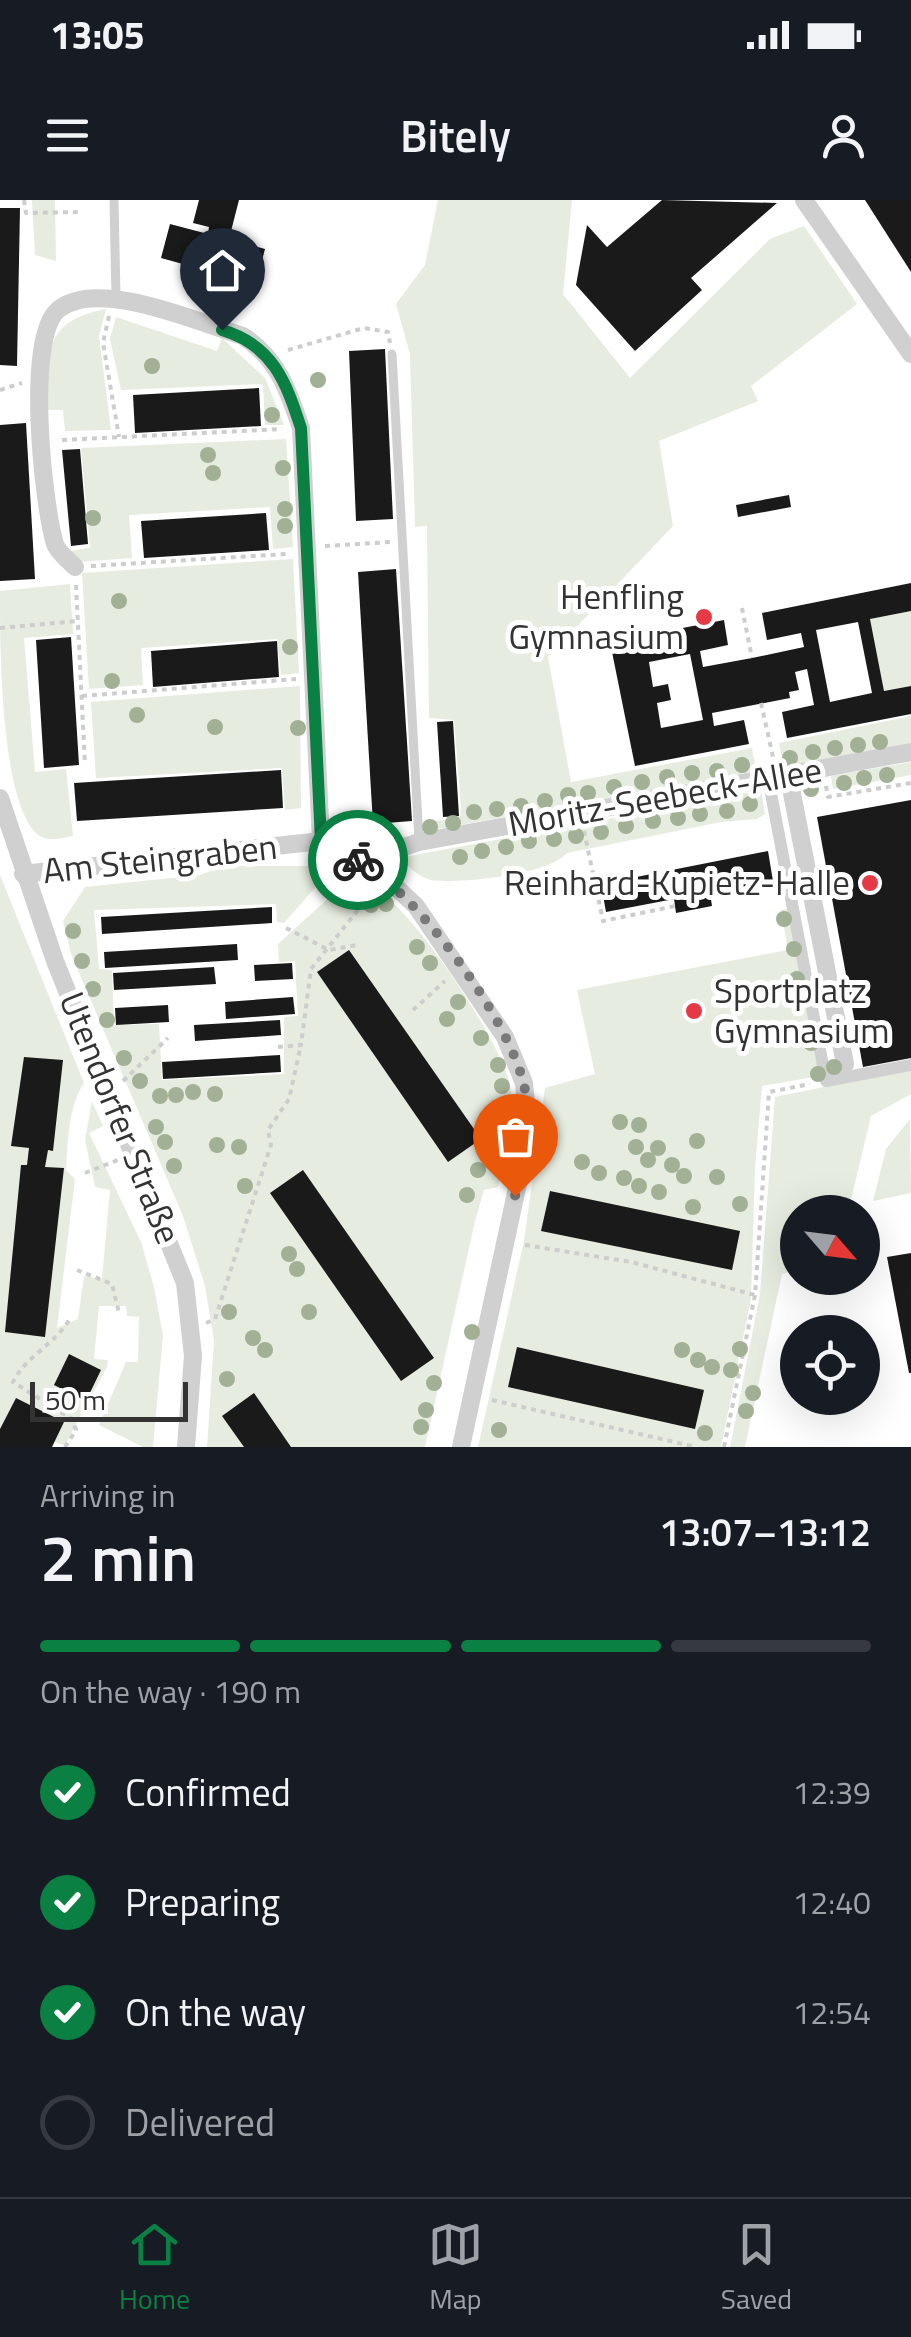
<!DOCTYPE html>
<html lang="en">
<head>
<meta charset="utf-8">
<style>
	:root { --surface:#171b24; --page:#20242c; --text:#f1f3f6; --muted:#9ea1a6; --line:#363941; --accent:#0b8043 }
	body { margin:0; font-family:"Titillium Web",sans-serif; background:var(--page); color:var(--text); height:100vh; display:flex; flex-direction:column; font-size:38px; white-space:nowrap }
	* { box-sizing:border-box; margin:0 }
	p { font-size:32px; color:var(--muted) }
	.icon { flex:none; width:55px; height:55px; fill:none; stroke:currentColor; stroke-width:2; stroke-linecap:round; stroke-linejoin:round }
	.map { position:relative; height:1247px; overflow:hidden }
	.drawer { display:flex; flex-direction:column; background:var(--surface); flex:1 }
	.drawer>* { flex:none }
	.needle { width:65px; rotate:118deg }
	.fabs { position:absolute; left:780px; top:995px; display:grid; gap:20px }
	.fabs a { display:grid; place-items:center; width:100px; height:100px; border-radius:50%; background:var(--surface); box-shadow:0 10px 40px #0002; font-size:50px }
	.scale { position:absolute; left:30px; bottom:25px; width:158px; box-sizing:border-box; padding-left:10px; border:5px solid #333; border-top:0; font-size:28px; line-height:35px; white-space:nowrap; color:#333; -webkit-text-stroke:8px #fff; paint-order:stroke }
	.pin { position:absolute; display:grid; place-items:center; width:85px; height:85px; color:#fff; margin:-102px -42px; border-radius:50% 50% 50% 0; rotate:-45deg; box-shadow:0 0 10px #0007 }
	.pin .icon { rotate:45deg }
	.courier { position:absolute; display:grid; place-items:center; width:100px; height:100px; margin:-50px; border:8px solid #0b8043; border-radius:50%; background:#fff; color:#222; box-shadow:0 2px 12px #0007 }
	.headline em { font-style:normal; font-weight:600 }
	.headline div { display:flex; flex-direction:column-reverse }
	.headline { display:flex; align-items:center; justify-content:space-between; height:170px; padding:0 40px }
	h1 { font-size:65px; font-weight:600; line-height:75px }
	.bar { display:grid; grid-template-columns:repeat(4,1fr); gap:15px 10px; align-content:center; height:120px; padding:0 40px }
	.bar i { height:12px; border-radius:8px; background:var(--line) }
	.bar .selected { background:var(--accent) }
	.bar p { grid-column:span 4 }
	ol { padding:0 40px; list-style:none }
	li { display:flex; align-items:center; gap:30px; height:110px }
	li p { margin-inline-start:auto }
	li .icon { padding:10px; border-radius:50%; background:var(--accent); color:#fff; stroke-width:4 }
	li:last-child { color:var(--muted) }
	li i { width:55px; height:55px; border:5px solid var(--line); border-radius:50% }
	.status { display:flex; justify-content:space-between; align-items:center; height:70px; padding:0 50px; background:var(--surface); direction:ltr }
	.status svg { height:28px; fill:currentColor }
	header { display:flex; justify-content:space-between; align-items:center; height:130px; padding:0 40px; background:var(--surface); font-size:45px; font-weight:600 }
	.tab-bar { display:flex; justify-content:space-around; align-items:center; height:140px; border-top:2px solid var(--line); background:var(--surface); font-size:28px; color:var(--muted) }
	.tab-bar a { display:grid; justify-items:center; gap:5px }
	.tab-bar .selected { color:var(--accent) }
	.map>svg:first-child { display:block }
</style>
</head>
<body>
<div class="status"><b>13:05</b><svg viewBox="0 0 49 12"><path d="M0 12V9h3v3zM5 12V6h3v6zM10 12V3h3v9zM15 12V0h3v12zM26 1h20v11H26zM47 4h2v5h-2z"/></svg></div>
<header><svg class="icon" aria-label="menu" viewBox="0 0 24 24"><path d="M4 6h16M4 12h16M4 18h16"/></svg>Bitely<svg class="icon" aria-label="person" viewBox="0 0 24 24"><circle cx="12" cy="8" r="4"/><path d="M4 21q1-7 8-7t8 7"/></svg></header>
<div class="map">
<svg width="911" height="1247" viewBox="0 0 911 1247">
	<rect width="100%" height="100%" fill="#fff"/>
	<g fill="#e6ecdf">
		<path d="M32,0H55L56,61L35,55Z"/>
		<path d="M438,0H572L563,94L630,178L770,39L804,26L857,104L751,186L758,201L659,241L673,326L548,457L571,582L752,548L756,571L427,631L425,622L460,618L461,607L454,520L429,518L427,326L415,327L410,154L396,104L425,65Z"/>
		<path d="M106,109L99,136L111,230L65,231L63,210H48C48,154 42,121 106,109Z"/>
		<path d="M116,117L217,151L222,138L265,178L284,225H265L263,184L121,190L110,139Z"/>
		<path d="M286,239L293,347L273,349L270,307L129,315L132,358L78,362L70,351L90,348L81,248Z"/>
		<path d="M293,359L299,473L281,475L277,439L141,448L143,485L89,489L82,373Z"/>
		<path d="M70,384L73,434L24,438L35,572L66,569L73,636C61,638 47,643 36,633C0,597 0,445 0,391Z"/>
		<path d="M911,411V486L884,491L870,419Z"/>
		<path d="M300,486L301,608L285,610L282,568L96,578L91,502Z"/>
		<path d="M911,516V543L784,567L779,543Z"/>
		<path d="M911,562V575L833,589L831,576Z"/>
		<path d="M761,590L765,614L757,619L721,622L567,653C548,675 460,684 431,680C419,678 408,665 399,658Z"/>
		<path d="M224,666H312L320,682L284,723L277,722L276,704L94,710L99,769L112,770L114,825L159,824L162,880L284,874V817L298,816L295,761L279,762L278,744L333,694L334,671C385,657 498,836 509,881C518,917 507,953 498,987L484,990L475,1021L425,1247H207L214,1140L205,1086L183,1016L71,754L63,721L85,687L200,675Z"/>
		<path d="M0,675L84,883C68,907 68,941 66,970L75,979L57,1128L78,1119L84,1076L102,1079L110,990L95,987L85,940L92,901L103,926L89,933L141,1042L154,1087L163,1136L153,1247H143L99,1225L126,1162H138L139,1117L127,1116L126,1106H99L94,1159L108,1160L107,1167L65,1245L54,1242L64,1222L16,1198L0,1229Z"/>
		<path d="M788,709L802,784L795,786H802L811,831L801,837L811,835L820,876L762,886L755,967L751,1099L721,1247H478L524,1041L545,888L595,874L577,790L788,750L781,710Z"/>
		<path d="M911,869V894L871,916L848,1012H798L797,1070L782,1074L745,1247H730L760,1094L775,897Z"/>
		<path d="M910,919L911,993L873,1001L886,949Z"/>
	</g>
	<g fill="#1a1a1a" fill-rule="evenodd">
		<path d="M199,0H239L229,39L265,49L256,83L219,73L223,58L205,54L201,69L161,58L170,24L208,34L209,27L193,23Z"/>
		<path d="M662,0L777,3L691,78L702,90L635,151L576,85L587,25L607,47Z"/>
		<path d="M865,0H911V72Z"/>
		<path d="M0,8H20L17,166L0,165Z"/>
		<path d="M385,149L393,319L356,321L349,151Z"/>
		<path d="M259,188L261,226L135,233L133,195Z"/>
		<path d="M26,223L35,379L0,381V225Z"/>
		<path d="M80,249L88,344L71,346L62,250Z"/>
		<path d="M789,295L791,307L738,317L736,305Z"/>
		<path d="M266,313L269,350L144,358L141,321Z"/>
		<path d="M396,369L412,621L373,624L358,372Z"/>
		<path d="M911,383V411L870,419L884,491L911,486V514L787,538L782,512L814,505L807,469L795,472L799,490L789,492L790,498L712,513L714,526L744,520L749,544L635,566L610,442L724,420L728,445L700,451L703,467L752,458L804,447L801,433L767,440L762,413ZM858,422L872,493L830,502L816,430ZM690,454L703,520L661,528L657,503L671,500L668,484L653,487L649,462Z"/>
		<path d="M71,437L79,565L44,568L36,440Z"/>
		<path d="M277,441L279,477L153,487L151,451Z"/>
		<path d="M453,521L459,616L443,617L437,522Z"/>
		<path d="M281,570L283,608L77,621L74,583Z"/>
		<path d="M911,600V858L863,867L817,617Z"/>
		<path d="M768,651L773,681L710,693L712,706L676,713L674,699L606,712L601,684Z"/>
		<path d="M272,707V723L102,734L101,717Z"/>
		<path d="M237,744L238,760L105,768L104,752Z"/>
		<path d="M349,750L481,939L448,962L317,772Z"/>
		<path d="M292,763L293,779L255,781L254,765Z"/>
		<path d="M214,767L216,784L114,790L113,773Z"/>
		<path d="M293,797L295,814L226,819L225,802Z"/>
		<path d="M168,805L169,822L116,825L115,808Z"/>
		<path d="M280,820L281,835L195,841L194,825Z"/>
		<path d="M280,855L281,872L163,879L162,862Z"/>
		<path d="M24,857L63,860L53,951L48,950L45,967L64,968L45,1137L5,1132L21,965H27L29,948L11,946Z"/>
		<path d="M303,970L434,1158L401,1181L270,993Z"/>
		<path d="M550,991L740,1031L732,1070L541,1031Z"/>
		<path d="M911,1053V1173H909L887,1057Z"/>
		<path d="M517,1147L704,1190L695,1229L508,1187Z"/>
		<path d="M69,1154L101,1170L86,1201L54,1185Z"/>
		<path d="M254,1193L291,1247H244L222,1216Z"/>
		<path d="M16,1198L64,1222L52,1247H0V1229Z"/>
	</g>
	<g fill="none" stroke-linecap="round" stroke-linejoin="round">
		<g stroke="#cdcdcd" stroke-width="4" stroke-dasharray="5 5" stroke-linecap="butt">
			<path d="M24,0L26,13L82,12"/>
			<path d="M109,116L103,143L119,237"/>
			<path d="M288,150L364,128L388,132L390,143"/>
			<path d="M0,190L22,183"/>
			<path d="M62,240L282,229"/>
			<path d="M325,346L391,342"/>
			<path d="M91,366L286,354"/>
			<path d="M76,385L85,565"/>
			<path d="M742,408L752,458"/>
			<path d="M0,428L78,421"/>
			<path d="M82,496L296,479"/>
			<path d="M761,503L773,557"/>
			<path d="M826,586L828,597L911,583"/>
			<path d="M584,631L603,721L675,706"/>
			<path d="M286,728L329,750L357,745"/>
			<path d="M413,810L445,781"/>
			<path d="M278,847L301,845L311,769L373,691"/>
			<path d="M123,881L168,838"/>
			<path d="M85,973L118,960"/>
			<path d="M525,1045L631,1062L755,1095"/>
			<path d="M77,1070L112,1084L119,1113"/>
			<path d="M206,1123L215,1119L271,945L268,930L289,899L301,845"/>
			<path d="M492,1200L696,1247"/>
			<path d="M65,1247L76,1230L72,1219L13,1182C25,1157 54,1145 69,1120"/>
			<path d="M724,1247L755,1095L769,892L810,884"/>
		</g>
		<g stroke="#d0d0d0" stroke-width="9">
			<path d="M114,0L116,97"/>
			<path d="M392,154L419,641"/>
		</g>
		<path stroke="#d0d0d0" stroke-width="12" d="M768,578L826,881L911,865"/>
		<g stroke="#d0d0d0" stroke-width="18">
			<path d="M804,0L911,154"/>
			<path d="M75,367C69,360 58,353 55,344C43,304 25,138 58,110C97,77 200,123 243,136C278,159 288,190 301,228L321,641"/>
			<path d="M788,573L845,864"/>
			<path d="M0,598L55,761L185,1083L193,1156L186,1247"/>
			<path d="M361,661L419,642L911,552"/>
			<path d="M23,674L321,641L383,675L416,706L505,837L524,883L526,903L522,965L461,1247"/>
		</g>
	</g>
	<g fill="#a2b095">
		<circle cx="152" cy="166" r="8"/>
		<circle cx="318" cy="180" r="8"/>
		<circle cx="272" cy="215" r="8"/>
		<circle cx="208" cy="255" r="8"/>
		<circle cx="283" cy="268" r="8"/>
		<circle cx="213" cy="273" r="8"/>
		<circle cx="285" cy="309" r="8"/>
		<circle cx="93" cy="318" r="8"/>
		<circle cx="285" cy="326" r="8"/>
		<circle cx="119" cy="401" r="8"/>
		<circle cx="290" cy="447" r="8"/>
		<circle cx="112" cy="481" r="8"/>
		<circle cx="137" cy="515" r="8"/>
		<circle cx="215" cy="527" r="8"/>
		<circle cx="298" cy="528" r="8"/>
		<circle cx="880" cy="542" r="8"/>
		<circle cx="858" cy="545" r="8"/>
		<circle cx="835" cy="548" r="8"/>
		<circle cx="813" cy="552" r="8"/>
		<circle cx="790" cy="558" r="8"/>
		<circle cx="742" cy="565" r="8"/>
		<circle cx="717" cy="571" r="8"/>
		<circle cx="692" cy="573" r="8"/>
		<circle cx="887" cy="575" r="8"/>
		<circle cx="667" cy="577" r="8"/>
		<circle cx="864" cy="578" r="8"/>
		<circle cx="642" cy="582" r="8"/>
		<circle cx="844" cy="583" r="8"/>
		<circle cx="614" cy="587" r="8"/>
		<circle cx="811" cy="589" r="8"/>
		<circle cx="588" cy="593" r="8"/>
		<circle cx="568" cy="595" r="8"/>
		<circle cx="545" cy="601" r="8"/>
		<circle cx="750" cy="604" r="8"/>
		<circle cx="521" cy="606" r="8"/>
		<circle cx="497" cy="609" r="8"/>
		<circle cx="727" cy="611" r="8"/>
		<circle cx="474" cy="612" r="8"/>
		<circle cx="700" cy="614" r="8"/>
		<circle cx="678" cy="618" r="8"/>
		<circle cx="653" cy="621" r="8"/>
		<circle cx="453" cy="623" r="8"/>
		<circle cx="626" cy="626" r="8"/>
		<circle cx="430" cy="627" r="8"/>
		<circle cx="601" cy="632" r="8"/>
		<circle cx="576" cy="636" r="8"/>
		<circle cx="554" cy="639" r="8"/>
		<circle cx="529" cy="641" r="8"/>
		<circle cx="506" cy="647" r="8"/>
		<circle cx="482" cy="651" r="8"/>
		<circle cx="460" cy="657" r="8"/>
		<circle cx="365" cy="685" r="8"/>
		<circle cx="386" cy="704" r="8"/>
		<circle cx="371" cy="705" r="8"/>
		<circle cx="784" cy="719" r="8"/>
		<circle cx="73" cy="731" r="8"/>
		<circle cx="417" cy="747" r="8"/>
		<circle cx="794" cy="749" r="8"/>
		<circle cx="82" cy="761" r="8"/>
		<circle cx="430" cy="763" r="8"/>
		<circle cx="797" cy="779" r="8"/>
		<circle cx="93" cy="789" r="8"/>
		<circle cx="458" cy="802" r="8"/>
		<circle cx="447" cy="819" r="8"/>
		<circle cx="107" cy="820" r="8"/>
		<circle cx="481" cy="838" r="8"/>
		<circle cx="811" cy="843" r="8"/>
		<circle cx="124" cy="858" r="8"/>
		<circle cx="498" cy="865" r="8"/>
		<circle cx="834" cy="867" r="8"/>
		<circle cx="818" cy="874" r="8"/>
		<circle cx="140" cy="881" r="8"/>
		<circle cx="502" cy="886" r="8"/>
		<circle cx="193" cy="892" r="8"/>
		<circle cx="215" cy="894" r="8"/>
		<circle cx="176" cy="895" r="8"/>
		<circle cx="160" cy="896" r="8"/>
		<circle cx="501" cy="908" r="8"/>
		<circle cx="620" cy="922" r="8"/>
		<circle cx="639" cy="925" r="8"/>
		<circle cx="156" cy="927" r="8"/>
		<circle cx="507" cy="927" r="8"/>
		<circle cx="697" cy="941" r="8"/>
		<circle cx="165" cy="942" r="8"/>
		<circle cx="217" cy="945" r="8"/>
		<circle cx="239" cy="947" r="8"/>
		<circle cx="636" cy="947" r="8"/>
		<circle cx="658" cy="948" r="8"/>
		<circle cx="648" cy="960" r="8"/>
		<circle cx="582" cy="962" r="8"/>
		<circle cx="672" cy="965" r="8"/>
		<circle cx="174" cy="966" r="8"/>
		<circle cx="500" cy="967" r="8"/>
		<circle cx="478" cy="970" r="8"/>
		<circle cx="599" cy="973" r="8"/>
		<circle cx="684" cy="976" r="8"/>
		<circle cx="717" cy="977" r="8"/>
		<circle cx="624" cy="978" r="8"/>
		<circle cx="245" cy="986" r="8"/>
		<circle cx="639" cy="986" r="8"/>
		<circle cx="659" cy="992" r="8"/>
		<circle cx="467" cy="995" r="8"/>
		<circle cx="740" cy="1004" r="8"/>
		<circle cx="693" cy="1007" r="8"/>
		<circle cx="289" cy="1054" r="8"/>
		<circle cx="297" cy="1069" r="8"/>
		<circle cx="229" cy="1112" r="8"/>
		<circle cx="309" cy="1112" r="8"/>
		<circle cx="472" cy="1132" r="8"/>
		<circle cx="253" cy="1138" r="8"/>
		<circle cx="740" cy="1149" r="8"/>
		<circle cx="265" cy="1150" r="8"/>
		<circle cx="682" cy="1150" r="8"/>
		<circle cx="698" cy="1160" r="8"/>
		<circle cx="712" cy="1167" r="8"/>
		<circle cx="731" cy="1170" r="8"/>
		<circle cx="227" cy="1179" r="8"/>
		<circle cx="434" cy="1183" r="8"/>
		<circle cx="753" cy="1193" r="8"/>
		<circle cx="426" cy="1210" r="8"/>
		<circle cx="746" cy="1211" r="8"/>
		<circle cx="421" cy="1227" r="8"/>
		<circle cx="499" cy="1230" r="8"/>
		<circle cx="705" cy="1233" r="8"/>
	</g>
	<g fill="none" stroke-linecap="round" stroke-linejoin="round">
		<path stroke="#7a7a7a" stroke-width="10" stroke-dasharray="0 18" d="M358,660C418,694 505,814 523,881C533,918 523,960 515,996"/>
		<path stroke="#0b8043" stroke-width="12" d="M222,130C273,145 286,182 301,228L321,641L358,660"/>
	</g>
	<g fill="#e63946" stroke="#fff" stroke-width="4">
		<circle cx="704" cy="417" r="10"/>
		<circle cx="870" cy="683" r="10"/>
		<circle cx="694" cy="811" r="10"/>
	</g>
	<g text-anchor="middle" stroke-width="10" stroke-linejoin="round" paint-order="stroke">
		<g font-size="35" fill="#333" stroke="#fff" text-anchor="end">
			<text x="684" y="409">Henfling<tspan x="684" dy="40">Gymnasium</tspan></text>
			<text x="850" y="695">Reinhard-Kupietz-Halle</text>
			<text x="714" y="803" text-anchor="start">Sportplatz<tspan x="714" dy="40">Gymnasium</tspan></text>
		</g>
		<g font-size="35" fill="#333" stroke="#fff">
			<text transform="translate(665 597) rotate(-10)" y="12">Moritz-Seebeck-Allee</text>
			<text transform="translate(160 659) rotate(-6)" y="12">Am Steingraben</text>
			<text transform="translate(120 918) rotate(68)" y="12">Utendorfer Straße</text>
		</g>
	</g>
</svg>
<div class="fabs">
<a><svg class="needle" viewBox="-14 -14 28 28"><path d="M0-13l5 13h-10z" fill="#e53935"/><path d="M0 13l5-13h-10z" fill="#9ea1a6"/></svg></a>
<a><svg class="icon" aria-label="locate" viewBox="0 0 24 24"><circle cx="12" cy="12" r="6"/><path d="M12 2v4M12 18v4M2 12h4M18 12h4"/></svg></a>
</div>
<div class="scale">50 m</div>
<div class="pin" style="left:515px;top:996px;background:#ea580c"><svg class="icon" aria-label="bag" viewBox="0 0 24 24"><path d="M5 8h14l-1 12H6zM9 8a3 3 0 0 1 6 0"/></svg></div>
<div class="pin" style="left:222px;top:130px;background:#1f2937"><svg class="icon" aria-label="home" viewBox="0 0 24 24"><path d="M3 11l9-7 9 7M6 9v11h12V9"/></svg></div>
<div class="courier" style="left:358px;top:660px"><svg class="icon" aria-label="bike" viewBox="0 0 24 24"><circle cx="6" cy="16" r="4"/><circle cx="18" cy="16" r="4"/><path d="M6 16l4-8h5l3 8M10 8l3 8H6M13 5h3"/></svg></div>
</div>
<section class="drawer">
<div class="headline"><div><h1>2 min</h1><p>Arriving in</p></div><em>13:07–13:12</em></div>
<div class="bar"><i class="selected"></i><i class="selected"></i><i class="selected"></i><i></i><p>On the way · 190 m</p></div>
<ol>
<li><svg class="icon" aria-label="check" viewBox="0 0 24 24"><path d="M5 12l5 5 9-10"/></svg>Confirmed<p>12:39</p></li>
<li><svg class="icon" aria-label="check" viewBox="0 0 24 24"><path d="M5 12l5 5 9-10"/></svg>Preparing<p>12:40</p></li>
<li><svg class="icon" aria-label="check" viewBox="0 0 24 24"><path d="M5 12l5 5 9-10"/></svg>On the way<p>12:54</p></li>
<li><i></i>Delivered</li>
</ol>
</section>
<nav class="tab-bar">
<a class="selected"><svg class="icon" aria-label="home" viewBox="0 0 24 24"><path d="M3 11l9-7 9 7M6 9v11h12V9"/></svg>Home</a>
<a><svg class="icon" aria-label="map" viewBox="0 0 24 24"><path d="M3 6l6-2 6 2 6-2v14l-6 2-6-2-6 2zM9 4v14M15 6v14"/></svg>Map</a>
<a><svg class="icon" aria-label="saved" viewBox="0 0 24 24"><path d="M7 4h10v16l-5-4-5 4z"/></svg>Saved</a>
</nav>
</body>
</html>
